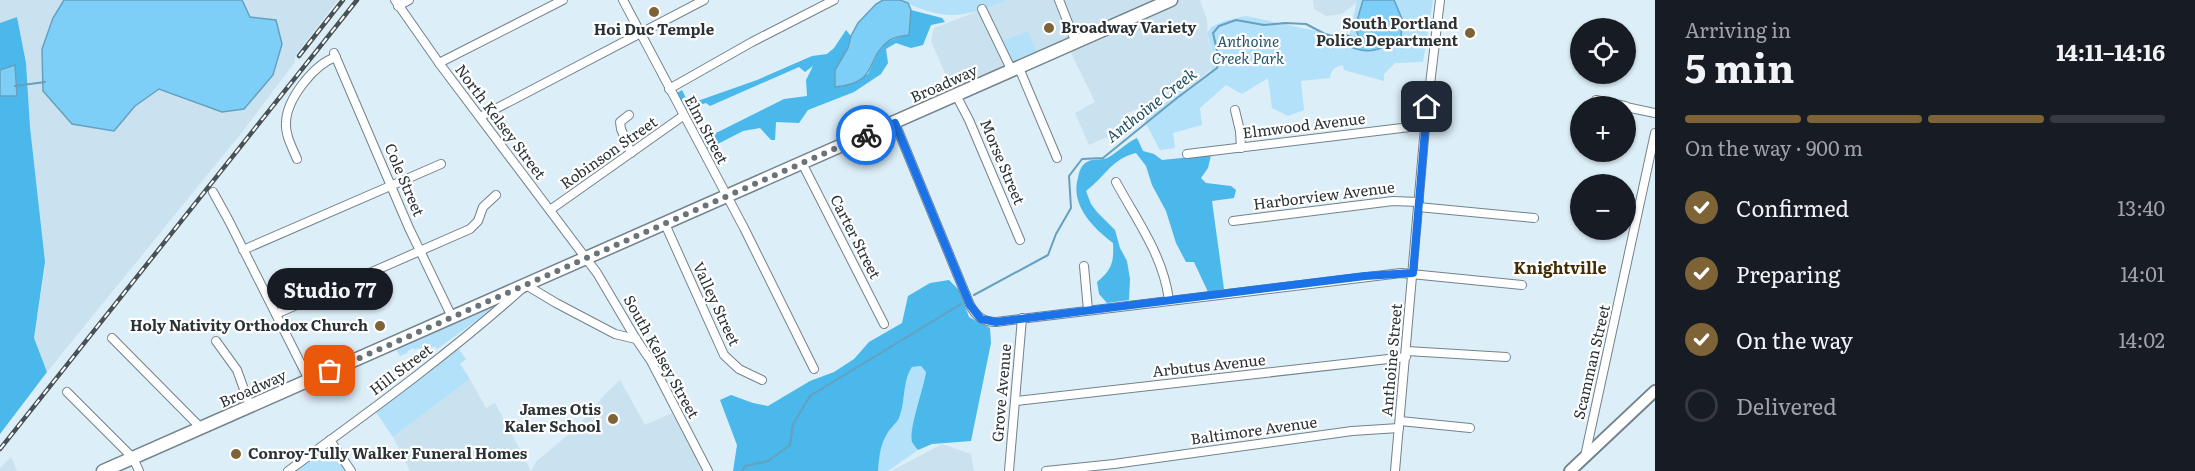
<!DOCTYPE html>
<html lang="en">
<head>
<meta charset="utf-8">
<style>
	:root { --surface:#171b24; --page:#242831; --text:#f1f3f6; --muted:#9ea1a6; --line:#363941; --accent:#7d6335 }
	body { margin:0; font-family:Literata,serif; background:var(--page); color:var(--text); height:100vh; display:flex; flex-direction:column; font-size:22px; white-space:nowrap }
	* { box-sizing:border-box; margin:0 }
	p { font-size:20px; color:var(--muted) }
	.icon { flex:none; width:33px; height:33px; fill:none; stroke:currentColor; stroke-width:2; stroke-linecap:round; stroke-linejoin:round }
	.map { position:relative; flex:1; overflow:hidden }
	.sheet { display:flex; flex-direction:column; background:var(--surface); width:540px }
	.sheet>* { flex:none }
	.buttons { position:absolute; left:1570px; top:18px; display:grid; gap:12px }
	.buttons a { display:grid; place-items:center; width:66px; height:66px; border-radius:50%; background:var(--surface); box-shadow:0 2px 4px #0004; font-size:30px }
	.pin { position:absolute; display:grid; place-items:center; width:51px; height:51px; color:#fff; margin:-26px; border-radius:12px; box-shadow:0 3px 9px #0006 }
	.courier { position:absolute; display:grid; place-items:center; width:60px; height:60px; margin:-30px; border:4px solid #1a73e8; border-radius:50%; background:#fff; color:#222; box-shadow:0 2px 8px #0007 }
	.bubble { position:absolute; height:42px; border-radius:21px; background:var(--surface); box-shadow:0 2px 4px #0004; font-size:20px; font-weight:700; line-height:42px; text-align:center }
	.head em { font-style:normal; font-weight:700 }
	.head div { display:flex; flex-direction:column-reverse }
	.head { display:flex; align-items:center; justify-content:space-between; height:102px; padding:0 30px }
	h1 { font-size:39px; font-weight:700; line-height:45px }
	.bar { display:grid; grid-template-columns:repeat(4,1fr); gap:9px 6px; align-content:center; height:72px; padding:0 30px }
	.bar i { height:8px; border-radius:4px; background:var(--line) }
	.bar .on { background:var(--accent) }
	.bar p { grid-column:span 4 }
	ol { padding:0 30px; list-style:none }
	li { display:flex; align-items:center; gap:18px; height:66px }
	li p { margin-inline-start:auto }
	li .icon { padding:6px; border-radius:50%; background:var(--accent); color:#fff; stroke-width:4 }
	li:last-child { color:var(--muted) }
	li i { width:33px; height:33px; border:3px solid var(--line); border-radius:50% }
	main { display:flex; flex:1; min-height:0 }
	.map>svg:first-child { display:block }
</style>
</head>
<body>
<main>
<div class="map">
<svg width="1655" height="471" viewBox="0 0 1655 471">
	<rect width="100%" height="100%" fill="#dceef7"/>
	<g fill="#cae2f0">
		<path d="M0,0H338L295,56V62L243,131L47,372L34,338L45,267L30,127L26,63L17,17L0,23Z"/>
		<path d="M1007,0H1200L1207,20L1208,39L1214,55L1213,67L1190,88L1127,113L1128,128L1089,145L1075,113L1095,102L1070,51L957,101L931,41L934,28Z"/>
		<path d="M1313,0H1357L1356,3L1342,14L1326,16L1314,9Z"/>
		<path d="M470,379L486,408L495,403L531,471L537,461L576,428L606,393L620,380L645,425L672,413L704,471H410L393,437Z"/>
		<path d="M942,444L971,454L974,471H891Z"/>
		<path d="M11,457L17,471H0V468Z"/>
	</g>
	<g fill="#b3e1f9">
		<path d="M900,0H1007C961,19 945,21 900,0Z"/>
		<path d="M1357,0H1433L1423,62L1395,63L1384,74V81L1344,70L1343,65C1335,67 1331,69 1330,78L1301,81L1304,110L1288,116L1272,108L1268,78L1242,94L1226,85L1200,108L1202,125L1173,133L1175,148L1160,150L1144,120L1177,94L1193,87L1211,70L1214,55L1207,34L1211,27L1224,21L1246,16L1349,38Z"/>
		<path d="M1028,31L1036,51L1012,62L1003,41Z"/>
		<path d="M497,306L437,349L435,346L422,354L419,348L414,350L413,348L408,351L407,353L400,356L396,349Z"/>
		<path d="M458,348L466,359L460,364L470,379L393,437L375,411Z"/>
		<path d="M922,366L926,372C924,387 908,431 912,442C914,445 916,448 918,450L888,471H878C879,458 879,445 887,434C890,428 896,424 899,418C906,401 902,382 912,367Z"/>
		<path d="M328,447L331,448L347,471H295Z"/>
	</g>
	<g fill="#4ab8ea">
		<path d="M911,10L942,18L945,22L931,25L923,45L911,48L896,43L886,49L888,63L881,74L854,92L808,110L799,123L776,122L775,140H771L760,128L743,131L708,149L702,140L784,99L807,96L806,80L813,66L805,72L799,67L710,106L706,103L686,110L677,93L682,90L689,104L757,80L812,56L827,54L834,48L846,30L851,36C847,54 837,67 835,86L868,74C880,50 880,40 909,35Z"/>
		<path d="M17,17L26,63L30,127L45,262L34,338L47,372L0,434V96H17L15,66L0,70V23Z"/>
		<path d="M1137,138L1143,151L1154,154L1162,160L1211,155L1208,168L1201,178L1206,183L1231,186L1236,190L1234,198L1212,201L1224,289L1208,292L1194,262H1186L1176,243L1166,211L1152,185L1146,166L1136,153C1111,159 1105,177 1086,191L1091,204L1097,212L1115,230L1120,248L1127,261L1130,279L1129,300L1107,303L1099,294L1097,282C1112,270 1114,262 1113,243C1093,228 1070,205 1078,178C1079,172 1081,165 1087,162C1093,158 1103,161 1109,157C1119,151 1126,143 1137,138Z"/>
		<path d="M949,280L959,290L969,317L990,328L991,343L971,441L932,444L918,450C916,448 914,445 912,442C908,431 924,387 926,372L921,366L912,367C902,382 906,401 899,418C896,424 890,428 887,434C880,445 879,458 878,471H733L737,445L720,400L731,395L753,403L768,406L810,381L834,372L854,359L869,342L902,323L908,296L930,283Z"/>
	</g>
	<g fill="#7ecff8" stroke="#65a0be" stroke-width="1.5">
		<path d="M64,0H242L250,17L276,20L282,44L273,75L244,109L222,112L159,89L135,106L114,131L72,124L43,91L42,49L53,18Z"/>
		<path d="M883,0H900L908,3L911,10L909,35C903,36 895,37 890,40C864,57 881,83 835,87V70L848,48L851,36L858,23L876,4Z"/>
		<path d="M1363,0H1394L1402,19L1401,39C1376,52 1366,56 1340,42V33L1360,39L1355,28Z"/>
		<path d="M15,65L17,96H0V70Z"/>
	</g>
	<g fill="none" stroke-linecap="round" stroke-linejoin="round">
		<g stroke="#65a0be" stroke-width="2">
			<path d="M15,86L45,82"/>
			<path d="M974,295L1048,255L1056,234L1071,208L1069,176L1082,159L1103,158L1177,98L1217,68L1219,59L1213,33L1219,26L1236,20L1264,25L1285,23L1306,24L1325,34L1343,39"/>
			<path d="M742,471L745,466L768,461L790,445L793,424L810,396L961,304"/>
		</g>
		<defs>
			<g id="street">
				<path d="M395,0L439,63L597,273L636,339L651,361L708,471"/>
				<path d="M623,0L744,228L814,369"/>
				<path d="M1059,0L1076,43"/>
				<path d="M398,6L409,0"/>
				<path d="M982,9L1012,71"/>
				<path d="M334,53L409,228L452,317"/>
				<path d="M439,63L563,0"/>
				<path d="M1019,68L1057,158"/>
				<path d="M669,89L752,42L834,0"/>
				<path d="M956,95L969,120L1020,240"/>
				<path d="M1596,100L1625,106"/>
				<path d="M1626,107L1655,113"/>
				<path d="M1235,110L1240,131L1241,148"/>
				<path d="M629,115L620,122L621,129L631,153"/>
				<path d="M480,117L704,0"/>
				<path d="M895,123L970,305C976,316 983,322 996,322L1401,273L1522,285"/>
				<path d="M1187,154L1410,127H1425"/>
				<path d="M297,159C292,147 285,135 286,122C287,99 314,64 336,57"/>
				<path d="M802,163L884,324"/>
				<path d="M1116,182C1137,221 1163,255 1169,300"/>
				<path d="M213,192L229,221L309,380"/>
				<path d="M1418,207L1534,218"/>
				<path d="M550,210L683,116"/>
				<path d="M1233,221L1393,201L1419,202"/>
				<path d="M665,224L724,355L739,369L762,380"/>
				<path d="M243,250L441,164"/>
				<path d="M1084,266L1088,310"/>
				<path d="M276,314L470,229L478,221L483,207L496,195"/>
				<path d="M112,338L201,428"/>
				<path d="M216,341L237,370L250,406"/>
				<path d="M1407,351L1506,357"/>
				<path d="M67,392L133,458L139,471"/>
				<path d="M1016,401L1406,357"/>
				<path d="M1400,421L1470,428"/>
				<path d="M330,440L351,471"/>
				<path d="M1585,456L1655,133"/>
				<path d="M288,471C369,412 452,352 526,285L556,303L615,334L636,339"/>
				<path d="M1009,471L1022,318"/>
				<path d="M1046,471L1114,464L1352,431L1399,428"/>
				<path d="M1395,471L1425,127L1440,0"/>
			</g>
			<path id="secondary" d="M1570,471L1655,391"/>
			<path id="primary" d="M103,471L1171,0"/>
		</defs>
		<use href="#street" stroke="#73828b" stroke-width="10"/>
		<use href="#secondary" stroke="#73828b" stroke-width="14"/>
		<use href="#primary" stroke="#73828b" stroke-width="15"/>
		<use href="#street" stroke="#fff" stroke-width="8"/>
		<use href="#secondary" stroke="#fff" stroke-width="10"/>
		<use href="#primary" stroke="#fff" stroke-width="12"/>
		<defs>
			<g id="rail">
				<path d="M299,56L343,0"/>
				<path d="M0,449L357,0"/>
			</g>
		</defs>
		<use href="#rail" stroke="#485156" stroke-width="4.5"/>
		<use href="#rail" stroke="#fff" stroke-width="2" stroke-dasharray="7" stroke-linecap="butt"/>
	</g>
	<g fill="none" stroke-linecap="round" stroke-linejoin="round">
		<path stroke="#69747a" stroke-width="6" stroke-dasharray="0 10.8" d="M330,371L866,135"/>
		<path stroke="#1a73e8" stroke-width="8" d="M866,135L895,123L970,305L981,319L996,322L1365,276L1413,273L1427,107"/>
	</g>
	<g fill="#7d6335" stroke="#fff" stroke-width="2">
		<circle cx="654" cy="12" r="6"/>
		<circle cx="1049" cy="28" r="6"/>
		<circle cx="1470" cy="33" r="6"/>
		<circle cx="380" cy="326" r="6"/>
		<circle cx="613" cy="419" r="6"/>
		<circle cx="236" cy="454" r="6"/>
	</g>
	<g text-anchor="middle" stroke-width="4.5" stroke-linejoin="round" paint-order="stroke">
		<g font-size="15" font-weight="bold" fill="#2b3236" stroke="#fff" text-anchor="end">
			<text x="1458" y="29">South Portland<tspan x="1458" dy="17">Police Department</tspan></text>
			<text x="1061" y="33" text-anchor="start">Broadway Variety</text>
			<text x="654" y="35" text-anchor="middle">Hoi Duc Temple</text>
			<text x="368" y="331">Holy Nativity Orthodox Church</text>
			<text x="601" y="415">James Otis<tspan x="601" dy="17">Kaler School</tspan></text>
			<text x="248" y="459" text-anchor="start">Conroy-Tully Walker Funeral Homes</text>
		</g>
		<g font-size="15" font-style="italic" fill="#28556b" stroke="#fff">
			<text x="1248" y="47">Anthoine<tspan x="1248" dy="17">Creek Park</tspan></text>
		</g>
		<g font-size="15" fill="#2b3236" stroke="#fff">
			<text transform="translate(944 84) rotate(-24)" y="5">Broadway</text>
			<text transform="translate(500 122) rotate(53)" y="5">North Kelsey Street</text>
			<text transform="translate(1304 126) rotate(-7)" y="5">Elmwood Avenue</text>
			<text transform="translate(706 130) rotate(62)" y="5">Elm Street</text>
			<text transform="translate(609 153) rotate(-35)" y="5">Robinson Street</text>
			<text transform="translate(1002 162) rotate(67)" y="5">Morse Street</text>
			<text transform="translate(404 180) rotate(67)" y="5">Cole Street</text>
			<text transform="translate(1324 196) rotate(-7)" y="5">Harborview Avenue</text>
			<text transform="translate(855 237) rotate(63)" y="5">Carter Street</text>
			<text transform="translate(716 304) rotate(65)" y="5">Valley Street</text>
			<text transform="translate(661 357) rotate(61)" y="5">South Kelsey Street</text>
			<text transform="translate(1392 360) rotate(-85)" y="5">Anthoine Street</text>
			<text transform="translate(1592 362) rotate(-77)" y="5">Scamman Street</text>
			<text transform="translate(1209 366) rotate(-6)" y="5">Arbutus Avenue</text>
			<text transform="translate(401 370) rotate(-37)" y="5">Hill Street</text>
			<text transform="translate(253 389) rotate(-24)" y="5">Broadway</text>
			<text transform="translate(1002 393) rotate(-85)" y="5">Grove Avenue</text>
			<text transform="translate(1254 431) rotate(-8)" y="5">Baltimore Avenue</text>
		</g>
		<g font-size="16" font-style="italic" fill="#224f64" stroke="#fff">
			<text transform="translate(1151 105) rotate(-38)" y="6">Anthoine Creek</text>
		</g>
		<g font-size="16" font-weight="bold" fill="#412e06" stroke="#fff">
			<text x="1560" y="274">Knightville</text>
		</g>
	</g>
</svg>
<div class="buttons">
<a><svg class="icon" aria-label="locate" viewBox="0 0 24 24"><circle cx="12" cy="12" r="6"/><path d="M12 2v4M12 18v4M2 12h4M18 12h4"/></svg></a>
<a>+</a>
<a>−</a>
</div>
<div class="pin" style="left:330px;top:371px;background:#ea580c"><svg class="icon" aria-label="bag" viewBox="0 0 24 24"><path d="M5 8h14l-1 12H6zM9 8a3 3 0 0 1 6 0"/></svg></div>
<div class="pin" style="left:1427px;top:107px;background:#1f2937"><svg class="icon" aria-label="home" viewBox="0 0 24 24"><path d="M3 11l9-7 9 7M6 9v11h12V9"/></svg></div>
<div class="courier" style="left:866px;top:135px"><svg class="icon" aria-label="bike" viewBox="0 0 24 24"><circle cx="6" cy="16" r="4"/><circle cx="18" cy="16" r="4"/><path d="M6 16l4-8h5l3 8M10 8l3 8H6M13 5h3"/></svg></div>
<div class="bubble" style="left:267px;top:268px;width:126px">Studio 77</div>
</div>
<section class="sheet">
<div class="head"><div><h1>5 min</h1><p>Arriving in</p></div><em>14:11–14:16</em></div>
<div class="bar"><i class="on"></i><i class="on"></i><i class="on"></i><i></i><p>On the way · 900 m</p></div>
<ol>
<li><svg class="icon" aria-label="check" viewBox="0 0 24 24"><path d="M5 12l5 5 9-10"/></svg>Confirmed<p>13:40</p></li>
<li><svg class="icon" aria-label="check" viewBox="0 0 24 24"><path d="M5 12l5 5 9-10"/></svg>Preparing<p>14:01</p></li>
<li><svg class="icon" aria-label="check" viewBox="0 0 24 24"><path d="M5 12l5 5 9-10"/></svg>On the way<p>14:02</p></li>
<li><i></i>Delivered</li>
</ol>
</section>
</main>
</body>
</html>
